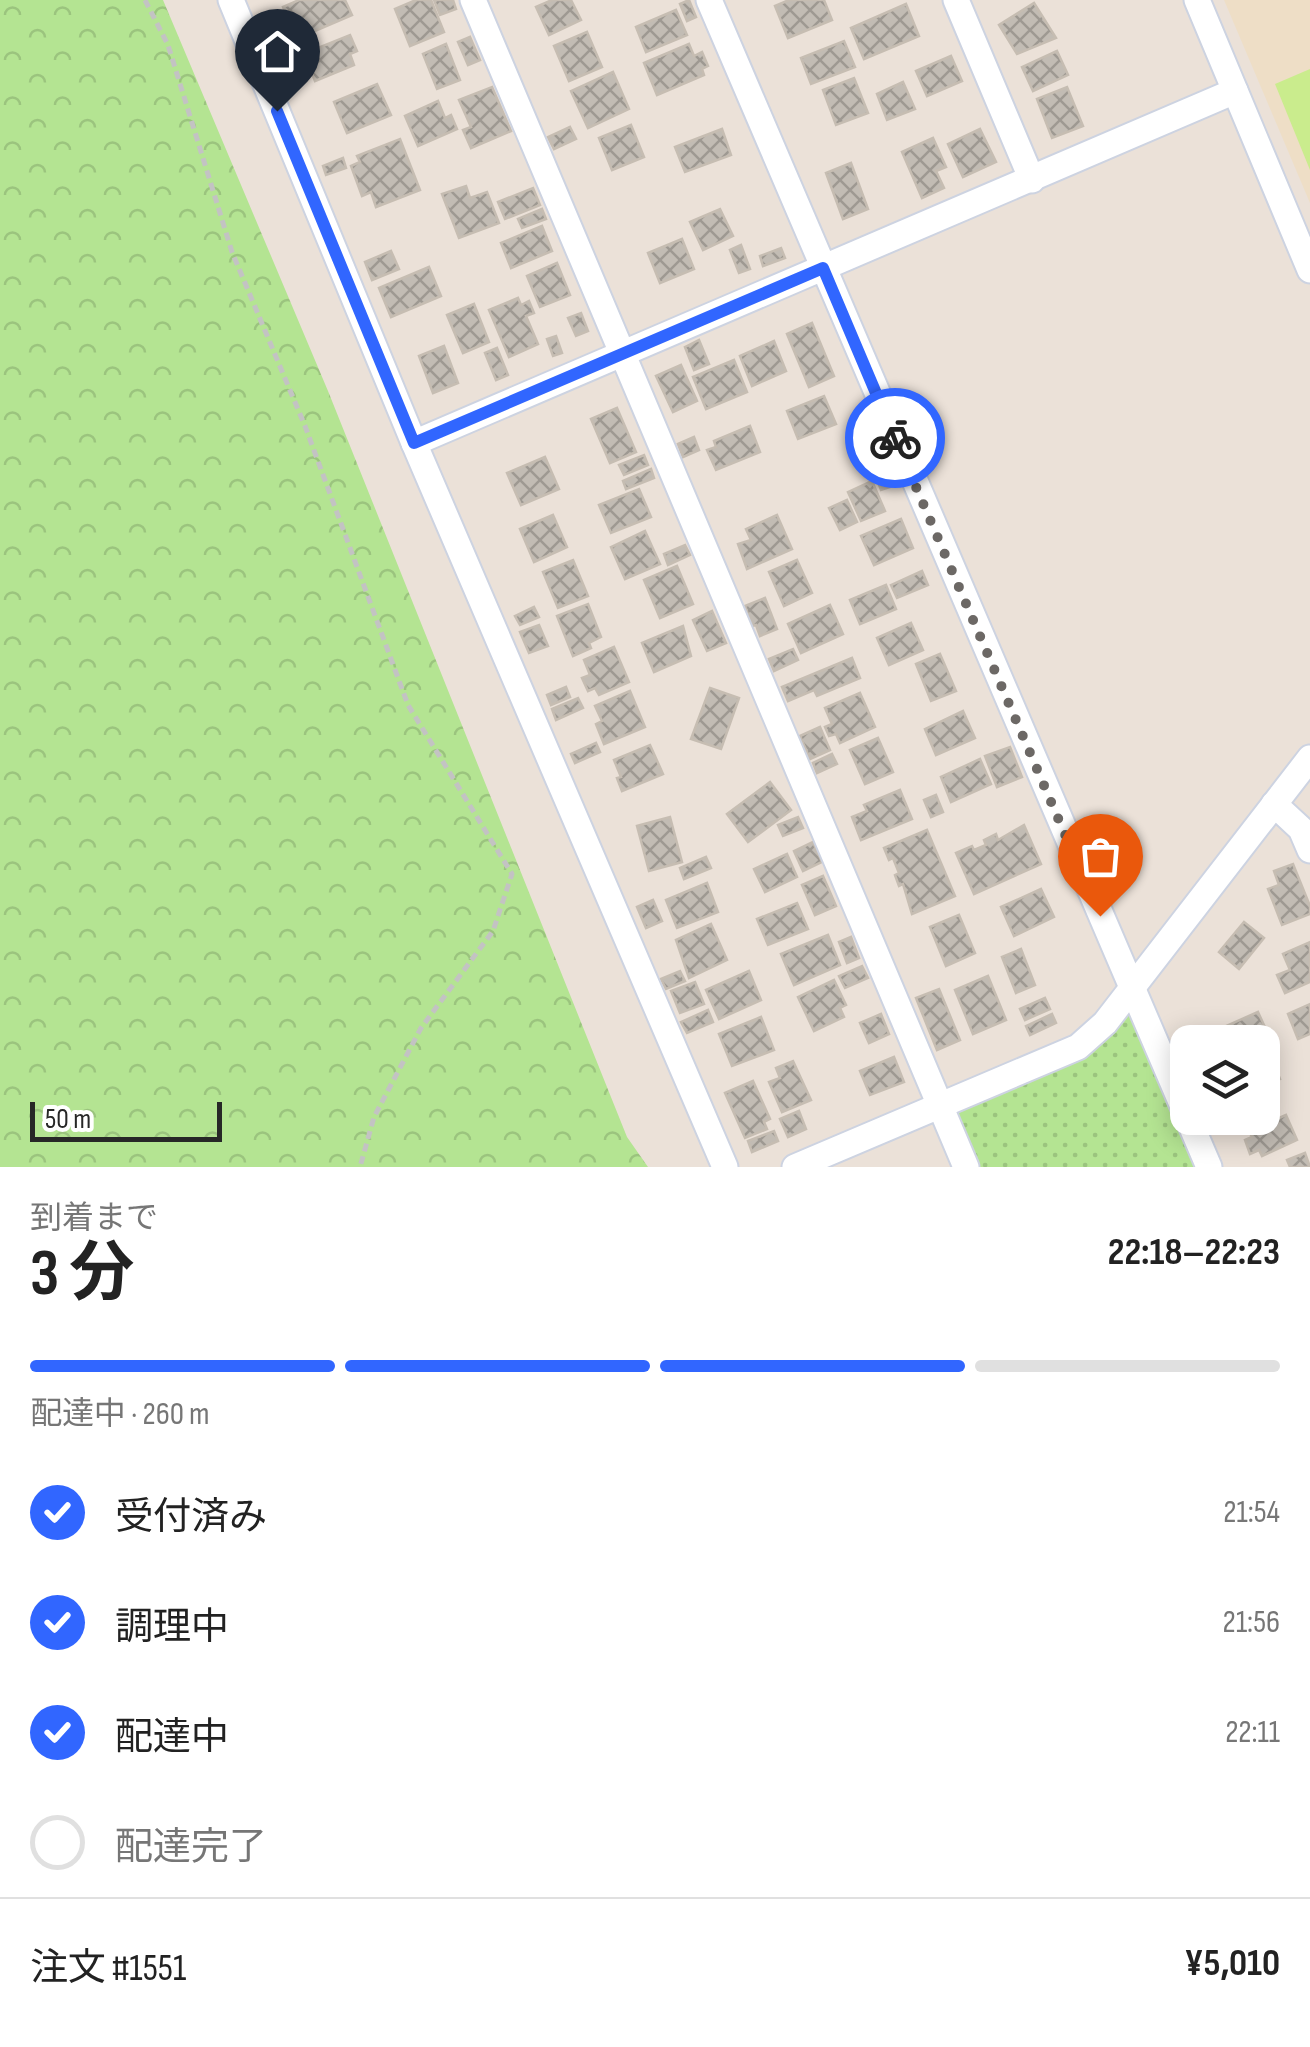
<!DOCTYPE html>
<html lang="ja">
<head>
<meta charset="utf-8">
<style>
	:root { --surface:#fff; --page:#f2f2f2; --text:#222; --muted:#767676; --line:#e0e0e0; --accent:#3166ff }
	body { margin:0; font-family:"Sofia Sans Condensed","Noto Sans JP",sans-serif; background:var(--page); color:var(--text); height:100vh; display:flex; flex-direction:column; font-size:38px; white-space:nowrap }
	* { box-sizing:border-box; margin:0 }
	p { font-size:32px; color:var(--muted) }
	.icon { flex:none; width:55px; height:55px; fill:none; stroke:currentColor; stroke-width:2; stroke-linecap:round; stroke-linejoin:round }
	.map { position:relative; height:1167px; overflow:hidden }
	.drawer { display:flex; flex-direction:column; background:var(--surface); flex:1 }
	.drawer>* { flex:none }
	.controls { position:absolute; left:1170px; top:1025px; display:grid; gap:20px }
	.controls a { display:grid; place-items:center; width:110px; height:110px; border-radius:20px; background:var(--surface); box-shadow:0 5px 25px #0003; font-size:50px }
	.scale { position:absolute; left:30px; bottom:25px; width:192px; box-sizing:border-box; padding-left:10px; border:5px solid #272727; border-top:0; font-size:28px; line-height:35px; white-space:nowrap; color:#272727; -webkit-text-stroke:8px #fff; paint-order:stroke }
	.pin { position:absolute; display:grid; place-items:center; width:85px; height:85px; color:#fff; margin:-102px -42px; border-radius:50% 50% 50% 0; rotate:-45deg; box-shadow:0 0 10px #0007 }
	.pin .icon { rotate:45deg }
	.courier { position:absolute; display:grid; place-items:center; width:100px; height:100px; margin:-50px; border:8px solid #3166ff; border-radius:50%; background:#fff; color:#222; box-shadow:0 2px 12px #0007 }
	.headline em { font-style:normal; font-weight:700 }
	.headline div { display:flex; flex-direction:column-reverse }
	.headline { display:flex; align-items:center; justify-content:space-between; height:170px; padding:0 30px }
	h1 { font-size:65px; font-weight:700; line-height:75px }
	.bar { display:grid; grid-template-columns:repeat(4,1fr); gap:15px 10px; align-content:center; height:120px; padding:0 30px }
	.bar i { height:12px; border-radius:8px; background:var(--line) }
	.bar .on { background:var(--accent) }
	.bar p { grid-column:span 4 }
	.line { display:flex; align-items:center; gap:25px; padding:0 30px; border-top:2px solid var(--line) }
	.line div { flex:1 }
	ol { padding:0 30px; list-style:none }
	li { display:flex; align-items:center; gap:30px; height:110px }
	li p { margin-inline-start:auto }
	li .icon { padding:10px; border-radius:50%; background:var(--accent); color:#fff; stroke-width:4 }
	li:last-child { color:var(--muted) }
	li i { width:55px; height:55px; border:5px solid var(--line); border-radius:50% }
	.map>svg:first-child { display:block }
</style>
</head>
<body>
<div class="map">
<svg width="1310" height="1167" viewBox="0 0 1310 1167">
	<defs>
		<pattern id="grass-dots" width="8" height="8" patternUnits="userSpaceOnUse" patternTransform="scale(2.5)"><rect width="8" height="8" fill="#b4e492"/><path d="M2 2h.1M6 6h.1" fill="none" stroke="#9bc47e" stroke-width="1.8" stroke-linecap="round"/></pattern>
		<pattern id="forest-crowns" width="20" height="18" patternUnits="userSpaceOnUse" patternTransform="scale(2.5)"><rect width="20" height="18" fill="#b4e492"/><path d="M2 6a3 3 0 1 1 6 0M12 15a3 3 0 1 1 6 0" fill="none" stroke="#9bc47e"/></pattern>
		<pattern id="building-cross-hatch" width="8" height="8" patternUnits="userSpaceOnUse" patternTransform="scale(2.5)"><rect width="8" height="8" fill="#c2bcb4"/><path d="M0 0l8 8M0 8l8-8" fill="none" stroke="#9e9992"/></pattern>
	</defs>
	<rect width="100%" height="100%" fill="#ebe1d8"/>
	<path fill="#eedec6" d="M1224,0H1310V203Z"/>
	<path fill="url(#grass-dots)" d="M1131,988L1209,1167H966L940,1106L1078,1047Z"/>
	<path fill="url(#forest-crowns)" d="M0,0H163L328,391L627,1137L648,1167H0Z"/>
	<path fill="#caec8d" d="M1310,69V170L1275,84Z"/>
	<g fill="url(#building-cross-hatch)" stroke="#c6bdb2" stroke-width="2.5">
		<path d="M299,0H345L352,15L296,39L283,7Z"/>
		<path d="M416,0H431L444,32L410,46L395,9Z"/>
		<path d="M434,0H453L456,9L440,15Z"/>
		<path d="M552,0H571L581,20L549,35L536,7Z"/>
		<path d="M689,0L696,17L687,21L680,4Z"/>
		<path d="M789,0H824L832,20L788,38L775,6Z"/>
		<path d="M1034,3L1056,38L1017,54L999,25Z"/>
		<path d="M906,4L919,36L864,59L851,28Z"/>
		<path d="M676,10L687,35L646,52L636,27Z"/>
		<path d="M587,32L602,67L569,81L554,46Z"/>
		<path d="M350,35L357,51L350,54L354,65L315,81L311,71L305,73L298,56Z"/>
		<path d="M470,37L480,60L468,65L458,42Z"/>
		<path d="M844,41L855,67L811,84L801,58Z"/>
		<path d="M446,44L460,80L437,89L423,54Z"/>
		<path d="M689,44L694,56L702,52L708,66L702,69L704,75L657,95L644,63Z"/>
		<path d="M1057,51L1068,75L1033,91L1022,67Z"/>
		<path d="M951,56L962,81L927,96L916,71Z"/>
		<path d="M613,72L629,109L588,128L571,91Z"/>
		<path d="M854,78L868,113L836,125L823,90Z"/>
		<path d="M903,82L915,109L887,120L877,94Z"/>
		<path d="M377,84L391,115L347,133L334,102Z"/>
		<path d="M492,87L511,131L471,148L463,130L471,127L459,100Z"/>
		<path d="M1067,87L1083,126L1052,138L1037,99Z"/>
		<path d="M438,101L445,118L451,115L457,129L418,146L405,116Z"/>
		<path d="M631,125L644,157L612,170L599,138Z"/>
		<path d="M570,127L576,139L554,149L548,137Z"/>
		<path d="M722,129L731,155L685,172L675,147Z"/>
		<path d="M980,129L996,162L963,177L948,144Z"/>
		<path d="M933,138L946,167L936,171L944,188L922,198L902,152Z"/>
		<path d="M400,139L420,190L376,207L371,192L362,196L351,166L360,162L357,156Z"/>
		<path d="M343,158L346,168L326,175L323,166Z"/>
		<path d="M851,163L868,209L843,219L826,173Z"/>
		<path d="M466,186L470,198L487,192L499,223L459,238L442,194Z"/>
		<path d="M533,188L540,205L505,219L498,202Z"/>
		<path d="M542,209L546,219L522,228L518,219Z"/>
		<path d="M720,209L733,236L703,250L690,222Z"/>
		<path d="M542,226L552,251L511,268L501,243Z"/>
		<path d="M682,239L694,269L660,283L648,253Z"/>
		<path d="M741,245L750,269L739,273L730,250Z"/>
		<path d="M781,248L785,258L763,266L760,256Z"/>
		<path d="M391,251L399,269L372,280L365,262Z"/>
		<path d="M557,263L570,295L540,307L527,276Z"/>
		<path d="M429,267L441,296L391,317L379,288Z"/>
		<path d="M518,298L521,305L529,301L534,313L526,316L538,344L509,357L489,310Z"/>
		<path d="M474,304L489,342L463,353L447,315Z"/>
		<path d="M581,313L588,331L576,336L568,318Z"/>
		<path d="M812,323L834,376L809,387L787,334Z"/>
		<path d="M556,336L562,353L553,356L547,339Z"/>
		<path d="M699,340L709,364L694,370L685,347Z"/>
		<path d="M774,341L786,371L752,386L740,356Z"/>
		<path d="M444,346L458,383L433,393L419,356Z"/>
		<path d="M497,348L508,375L496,380L485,353Z"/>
		<path d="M734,360L747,392L706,409L693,377Z"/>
		<path d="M681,365L697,401L673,412L656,376Z"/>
		<path d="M824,396L836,424L798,439L787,411Z"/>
		<path d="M617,408L636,452L610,463L591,419Z"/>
		<path d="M750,426L760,452L716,470L707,450L716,447L714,441Z"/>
		<path d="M694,437L699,450L683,457L678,444Z"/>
		<path d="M877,442L886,462L865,471L857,451Z"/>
		<path d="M644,455L648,465L624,475L619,465Z"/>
		<path d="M545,457L559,489L521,505L507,473Z"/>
		<path d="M886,468L893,486L881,490L874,472Z"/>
		<path d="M651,469L654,478L626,489L623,481Z"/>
		<path d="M872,481L885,511L861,521L848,492Z"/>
		<path d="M639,489L651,517L611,533L599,505Z"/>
		<path d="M847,500L857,522L840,530L829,508Z"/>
		<path d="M553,515L567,547L534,562L520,529Z"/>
		<path d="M777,515L792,549L747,569L738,544L751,540L746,529Z"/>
		<path d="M901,519L913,548L874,565L861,536Z"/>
		<path d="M645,531L660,564L625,579L611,547Z"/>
		<path d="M685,545L690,555L668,565L664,554Z"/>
		<path d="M573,560L588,596L558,608L543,572Z"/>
		<path d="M797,560L812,593L784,606L769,572Z"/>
		<path d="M677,566L693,604L660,618L644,580Z"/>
		<path d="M922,571L928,585L897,598L891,585Z"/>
		<path d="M886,585L896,609L860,624L850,600Z"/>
		<path d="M765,598L777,629L760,636L756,625L752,626L745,606Z"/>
		<path d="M588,604L601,637L589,643L591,648L573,656L557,616Z"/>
		<path d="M830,605L843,634L801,653L788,624Z"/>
		<path d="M534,607L539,617L520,625L515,616Z"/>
		<path d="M712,611L726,643L707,651L693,620Z"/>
		<path d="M911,623L923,650L889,665L877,638Z"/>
		<path d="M539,625L548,646L529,653L520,632Z"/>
		<path d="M683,626L691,656L654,672L642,643Z"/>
		<path d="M614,647L629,682L599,695L595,688L588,691L582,678L590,675L584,660Z"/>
		<path d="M793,649L798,660L774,671L769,659Z"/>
		<path d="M940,654L956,691L931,701L916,664Z"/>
		<path d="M852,658L860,678L817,696L814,690L788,701L782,687Z"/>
		<path d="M566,687L570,697L551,705L547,695Z"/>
		<path d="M710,688L739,698L721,749L691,739Z"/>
		<path d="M630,691L645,727L604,744L596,724L602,721L595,706Z"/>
		<path d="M860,693L875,727L840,743L836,734L829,736L825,727L832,724L825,708Z"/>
		<path d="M578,698L583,708L556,720L552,709Z"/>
		<path d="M963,711L975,738L936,755L925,729Z"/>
		<path d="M820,727L830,750L810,759L800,736Z"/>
		<path d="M878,738L893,772L865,784L850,750Z"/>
		<path d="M596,743L600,752L575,763L571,754Z"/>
		<path d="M650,745L663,774L622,791L617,778L621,777L614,760Z"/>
		<path d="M1010,747L1022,777L997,787L985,756Z"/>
		<path d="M832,754L837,764L817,773L813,763Z"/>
		<path d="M980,759L991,784L951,802L941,777Z"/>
		<path d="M770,782L791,810L748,842L727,814Z"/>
		<path d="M900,790L912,819L861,840L852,817L867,811L864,805Z"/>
		<path d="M936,795L943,812L931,817L924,800Z"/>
		<path d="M670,817L682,862L649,871L637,826Z"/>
		<path d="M798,817L803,828L783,836L778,825Z"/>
		<path d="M1024,825L1041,864L974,894L956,853L972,846L974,850L986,845L984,840L996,834L998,840Z"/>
		<path d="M927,830L955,896L912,914L903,884L899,886L895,875L899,873L893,858L889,860L884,848Z"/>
		<path d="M813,842L822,862L803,871L794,851Z"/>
		<path d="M787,854L797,877L765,892L754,869Z"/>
		<path d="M706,857L711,868L684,879L680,868Z"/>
		<path d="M1293,864L1310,906V914L1282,925L1268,889L1279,885L1274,871Z"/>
		<path d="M823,876L836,906L815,915L802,885Z"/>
		<path d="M707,883L718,912L677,928L666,900Z"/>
		<path d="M1041,889L1054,917L1014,936L1001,907Z"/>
		<path d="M653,900L662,921L646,928L637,907Z"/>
		<path d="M797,903L808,929L768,945L757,919Z"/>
		<path d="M959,915L975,953L946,966L930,927Z"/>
		<path d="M1244,922L1264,938L1239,969L1219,952Z"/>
		<path d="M711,924L727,960L689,978L676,940Z"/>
		<path d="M828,935L840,965L794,985L781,954Z"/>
		<path d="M851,937L859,958L847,963L839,942Z"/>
		<path d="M1310,942V982L1285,993L1277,975L1290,970L1283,954Z"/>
		<path d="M1021,949L1035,985L1016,993L1002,957Z"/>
		<path d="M862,966L868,978L845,988L839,976Z"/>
		<path d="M680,971L685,981L666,989L661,979Z"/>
		<path d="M749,971L761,1000L719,1019L706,990Z"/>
		<path d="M988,976L1006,1020L973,1034L955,990Z"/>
		<path d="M834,980L846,1005L840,1008L844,1017L814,1031L798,997Z"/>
		<path d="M695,982L704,1004L680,1013L671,991Z"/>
		<path d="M939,989L960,1040L937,1050L916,998Z"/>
		<path d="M1045,998L1050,1009L1025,1020L1020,1009Z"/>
		<path d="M1310,1004V1034L1298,1039L1288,1014Z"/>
		<path d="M708,1010L713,1022L687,1033L681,1022Z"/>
		<path d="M1258,1012L1273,1045L1262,1050V1042H1234L1226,1026Z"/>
		<path d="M881,1014L889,1034L869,1043L860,1023Z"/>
		<path d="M1052,1014L1056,1023L1030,1035L1026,1026Z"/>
		<path d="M761,1017L774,1050L732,1066L719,1034Z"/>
		<path d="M1271,1056L1280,1079L1262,1086V1060Z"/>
		<path d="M894,1057L904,1082L870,1095L860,1071Z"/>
		<path d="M793,1061L811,1100L782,1112L769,1082L780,1078L776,1068Z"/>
		<path d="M753,1081L770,1119L764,1122L767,1129L745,1138L725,1093Z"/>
		<path d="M799,1111L806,1129L788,1137L780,1119Z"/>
		<path d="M1286,1115L1297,1140L1262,1156L1259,1150L1250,1154L1245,1140L1252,1137L1249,1131Z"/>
		<path d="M774,1131L778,1141L752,1152L748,1141Z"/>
		<path d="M1305,1153L1310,1167H1290L1287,1160Z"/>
	</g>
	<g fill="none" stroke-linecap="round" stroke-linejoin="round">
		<defs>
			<g id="minor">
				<path d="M231,0L414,443L725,1167"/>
				<path d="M473,0L966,1167"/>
				<path d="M709,0L1209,1167"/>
				<path d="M956,0L1032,180"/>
				<path d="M1197,0L1310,270"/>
				<path d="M414,443L1235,91"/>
				<path d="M1274,804L1301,829L1310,850"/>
				<path d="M795,1167L1078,1047L1105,1023L1310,758"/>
			</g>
		</defs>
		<use href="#minor" stroke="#cdd3e1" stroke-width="29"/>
		<path stroke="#c3c3c3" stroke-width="5" stroke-dasharray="8 5" stroke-linecap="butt" d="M145,0L168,45L232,252L305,426L408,705L512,874L493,931L421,1028L374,1117L360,1167"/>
		<use href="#minor" stroke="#fff" stroke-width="25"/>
	</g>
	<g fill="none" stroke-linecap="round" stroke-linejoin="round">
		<path stroke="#6c6865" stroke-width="10" stroke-dasharray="0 18" d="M895,438L1100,916"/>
		<path stroke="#3166ff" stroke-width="12" d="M277,111L414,443L823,268L895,438"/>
	</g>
</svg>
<div class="controls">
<a><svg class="icon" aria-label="layers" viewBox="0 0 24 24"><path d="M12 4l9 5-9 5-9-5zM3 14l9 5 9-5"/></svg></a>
</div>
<div class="scale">50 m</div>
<div class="pin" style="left:1100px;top:916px;background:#ea580c"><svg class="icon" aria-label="bag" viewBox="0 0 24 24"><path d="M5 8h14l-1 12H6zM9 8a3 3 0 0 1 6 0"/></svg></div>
<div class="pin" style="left:277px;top:111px;background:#1f2937"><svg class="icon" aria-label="home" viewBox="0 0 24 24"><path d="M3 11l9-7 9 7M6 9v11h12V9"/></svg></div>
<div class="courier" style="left:895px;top:438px"><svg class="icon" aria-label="bike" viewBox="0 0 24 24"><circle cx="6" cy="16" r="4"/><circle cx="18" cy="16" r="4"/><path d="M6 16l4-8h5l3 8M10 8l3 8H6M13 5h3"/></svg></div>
</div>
<section class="drawer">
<div class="headline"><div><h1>3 分</h1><p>到着まで</p></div><em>22:18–22:23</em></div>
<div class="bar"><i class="on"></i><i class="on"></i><i class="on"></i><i></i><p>配達中 · 260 m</p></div>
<ol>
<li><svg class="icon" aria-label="check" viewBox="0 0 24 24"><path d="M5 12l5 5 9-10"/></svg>受付済み<p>21:54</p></li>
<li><svg class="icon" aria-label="check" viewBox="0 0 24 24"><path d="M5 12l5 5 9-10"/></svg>調理中<p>21:56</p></li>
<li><svg class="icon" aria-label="check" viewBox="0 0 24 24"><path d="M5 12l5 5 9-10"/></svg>配達中<p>22:11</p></li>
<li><i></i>配達完了</li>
</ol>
<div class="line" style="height:130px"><div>注文 #1551</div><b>¥5,010</b></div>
</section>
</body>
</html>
